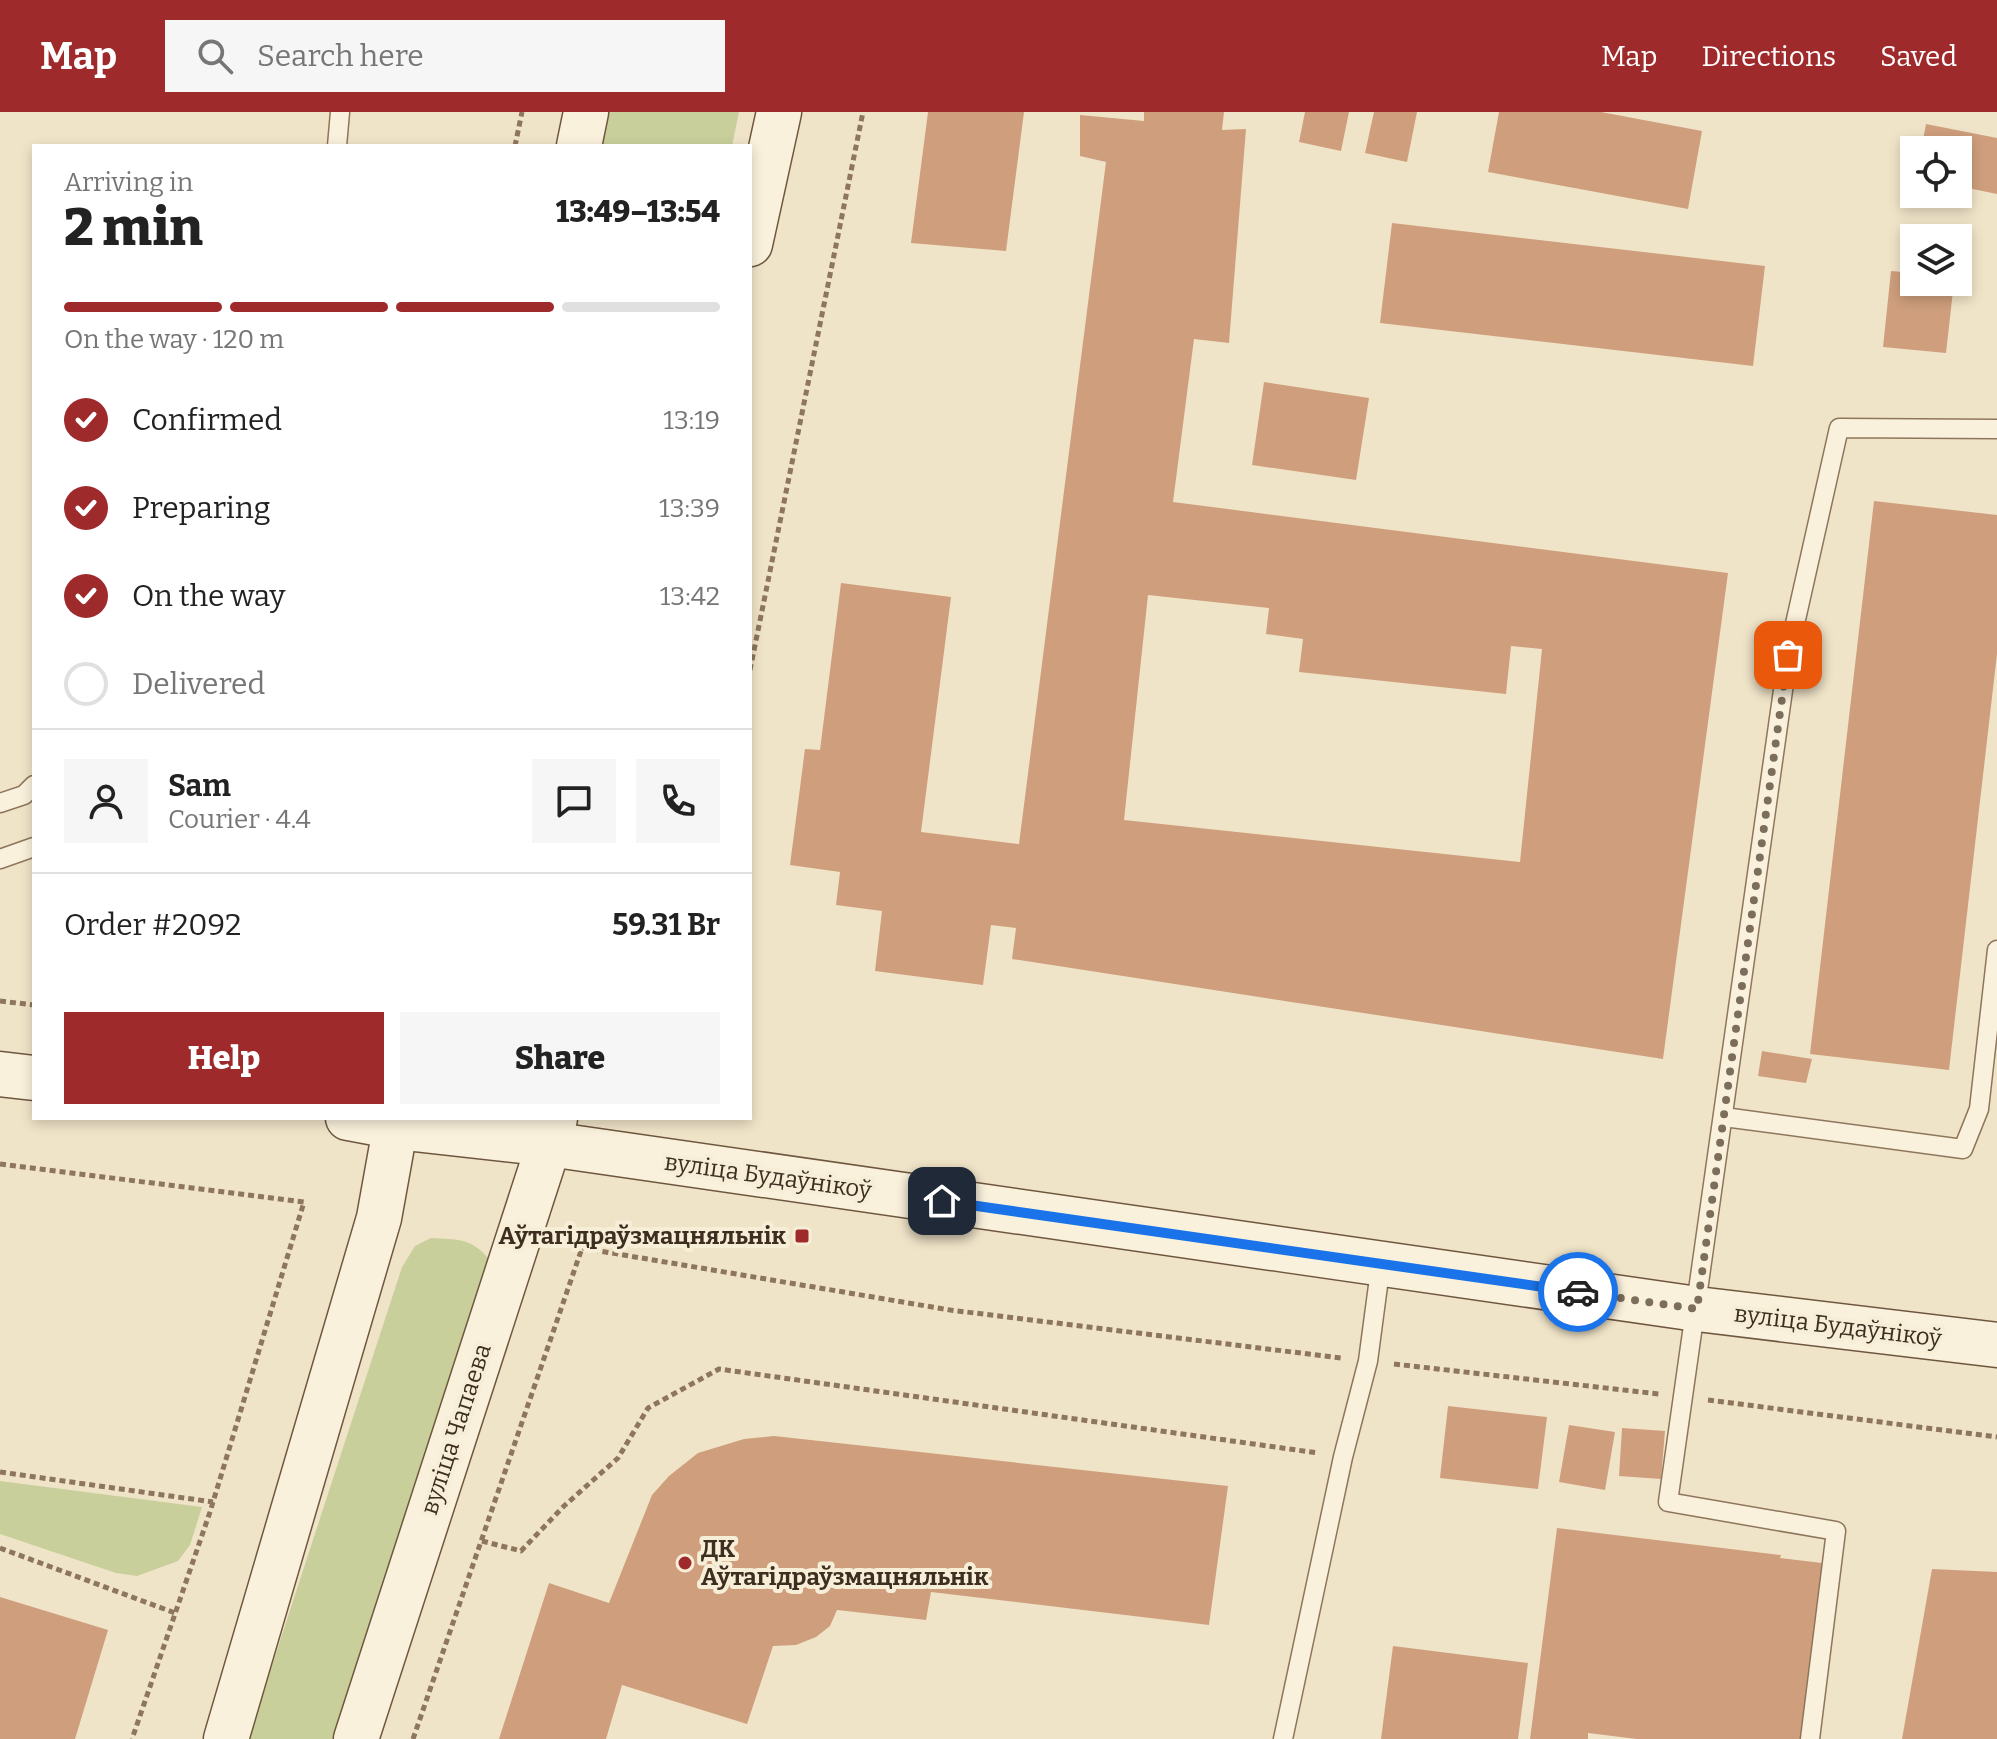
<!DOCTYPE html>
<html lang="en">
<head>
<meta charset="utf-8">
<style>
	:root { --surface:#fff; --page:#f6f6f6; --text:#222; --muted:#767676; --line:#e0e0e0; --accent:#9e2a2b }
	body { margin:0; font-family:Bitter,serif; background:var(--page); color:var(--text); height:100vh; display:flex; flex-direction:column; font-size:30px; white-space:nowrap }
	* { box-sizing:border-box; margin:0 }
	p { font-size:26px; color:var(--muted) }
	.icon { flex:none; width:44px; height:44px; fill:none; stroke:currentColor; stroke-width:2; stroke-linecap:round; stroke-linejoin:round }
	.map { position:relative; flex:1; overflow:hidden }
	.panel { position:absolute; left:32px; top:32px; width:720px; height:976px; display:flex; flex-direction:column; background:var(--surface); border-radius:0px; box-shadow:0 4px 12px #0003 }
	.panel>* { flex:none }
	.tools { position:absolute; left:1900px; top:24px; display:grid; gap:16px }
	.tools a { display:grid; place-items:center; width:72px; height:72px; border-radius:0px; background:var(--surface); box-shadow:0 4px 12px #0003; font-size:40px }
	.pin { position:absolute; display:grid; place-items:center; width:68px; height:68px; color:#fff; margin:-34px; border-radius:16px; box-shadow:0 4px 12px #0006 }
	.courier { position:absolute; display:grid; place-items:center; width:80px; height:80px; margin:-40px; border:6px solid #1a73e8; border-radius:50%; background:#fff; color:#222; box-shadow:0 2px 10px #0007 }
	.head em { font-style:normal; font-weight:800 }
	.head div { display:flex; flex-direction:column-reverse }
	.head { display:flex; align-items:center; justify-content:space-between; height:136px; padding:0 32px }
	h1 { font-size:52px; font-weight:800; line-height:60px }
	.bar { display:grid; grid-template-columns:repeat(4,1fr); gap:12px 8px; align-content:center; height:96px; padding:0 32px }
	.bar i { height:10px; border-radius:6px; background:var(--line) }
	.bar .on { background:var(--accent) }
	.bar p { grid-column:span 4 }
	.line { display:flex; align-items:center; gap:20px; padding:0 32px; border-top:2px solid var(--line) }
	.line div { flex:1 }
	.round { display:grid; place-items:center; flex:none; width:84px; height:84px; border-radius:0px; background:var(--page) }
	ol { padding:0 32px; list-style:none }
	li { display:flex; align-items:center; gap:24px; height:88px }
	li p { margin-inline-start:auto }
	li .icon { padding:8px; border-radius:50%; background:var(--accent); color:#fff; stroke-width:4 }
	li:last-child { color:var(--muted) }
	li i { width:44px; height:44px; border:4px solid var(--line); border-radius:50% }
	.cta { display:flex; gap:16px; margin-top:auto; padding:16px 32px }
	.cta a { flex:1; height:92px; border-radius:0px; background:var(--accent); color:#fff; font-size:32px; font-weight:800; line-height:92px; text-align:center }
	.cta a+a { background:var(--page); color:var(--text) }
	header { display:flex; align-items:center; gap:48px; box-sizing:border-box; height:112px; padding:0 40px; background:var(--accent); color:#fff }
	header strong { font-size:38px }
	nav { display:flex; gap:44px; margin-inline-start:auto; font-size:28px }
	.search { width:560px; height:72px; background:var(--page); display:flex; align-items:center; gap:20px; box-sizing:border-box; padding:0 28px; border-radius:0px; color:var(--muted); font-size:30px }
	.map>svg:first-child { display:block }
</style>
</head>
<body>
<header>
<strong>Map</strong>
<div class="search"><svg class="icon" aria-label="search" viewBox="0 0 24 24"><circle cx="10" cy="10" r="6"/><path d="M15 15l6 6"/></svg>Search here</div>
<nav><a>Map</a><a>Directions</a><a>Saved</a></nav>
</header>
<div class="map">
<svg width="1997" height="1627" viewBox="0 0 1997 1627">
	<rect width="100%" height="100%" fill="#f0e4c8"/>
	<g fill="#c9cf9b">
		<path d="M600,0H739L732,34H593Z"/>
		<path d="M431,1126C458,1128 470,1125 489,1147L338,1627H248L402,1155L415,1134Z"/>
		<path d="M0,1369L202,1395L190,1433L178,1449L137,1464L116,1461L0,1422Z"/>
	</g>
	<g fill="#cf9f7d" fill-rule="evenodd">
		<path d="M928,0H1024L1006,139L911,131Z"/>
		<path d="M1144,0H1224L1222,18L1246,17L1229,231L1194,227L1173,390L1728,461L1663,947L1012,847L1016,816L991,813L983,873L875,859L882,799L836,793L840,760L790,753L805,637L820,638L841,471L951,485L921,720L1019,732L1106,50L1080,44V3L1144,9ZM1148,483L1269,496L1266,522L1303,527L1299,560L1506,582L1511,534L1542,537L1520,750L1124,708Z"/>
		<path d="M1305,0H1349L1341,39L1299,30Z"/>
		<path d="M1374,0H1417L1407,50L1365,41Z"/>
		<path d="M1499,0H1601L1702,19L1688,97L1488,60Z"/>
		<path d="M1926,12L1997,26V82L1958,74V38H1921Z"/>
		<path d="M1392,111L1765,154L1753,254L1380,211Z"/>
		<path d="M1891,159L1914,161V170H1954L1946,241L1883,235Z"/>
		<path d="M1264,270L1369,286L1356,368L1252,353Z"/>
		<path d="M1874,389L1997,403V542L1949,958L1810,942Z"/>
		<path d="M1762,939L1812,947L1806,971L1758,964Z"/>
		<path d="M1448,1294L1547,1305L1538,1377L1440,1366Z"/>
		<path d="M1569,1313L1615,1320L1605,1378L1559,1370Z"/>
		<path d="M1622,1316L1665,1319L1661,1367L1619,1364Z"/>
		<path d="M774,1324L1228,1374L1209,1513L931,1480L926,1508L837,1498L830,1514L816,1525L796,1533L773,1534L747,1612L622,1573L606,1627H499L549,1471L609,1491L652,1383L669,1364L698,1341L744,1327Z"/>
		<path d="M1557,1416L1781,1443L1780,1446L1822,1451L1800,1627H1637L1588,1621V1627H1530Z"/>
		<path d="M1932,1457L1997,1460V1627H1902Z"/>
		<path d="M0,1485L108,1518L75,1627H0Z"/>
		<path d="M1393,1534L1528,1551L1518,1627H1381Z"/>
	</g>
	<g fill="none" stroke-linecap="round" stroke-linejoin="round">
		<defs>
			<g id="lane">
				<path d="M337,34L340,0"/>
				<path d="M0,691L24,683L34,673"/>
				<path d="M0,747L34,735"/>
				<path d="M1724,1005L1963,1037L1979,997L1997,838"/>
				<path d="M1283,1627L1343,1345L1368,1249L1381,1151"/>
				<path d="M1810,1627L1836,1419L1668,1390L1788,543L1839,316L1997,317"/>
			</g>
			<g id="secondary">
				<path d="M579,34L586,0"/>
				<path d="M750,132L779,0"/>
				<path d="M0,962L34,966"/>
				<path d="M348,1006L396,1015L549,1032L1697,1197L1997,1233"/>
				<path d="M226,1627L379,1106L397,1006"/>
				<path d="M356,1627L549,1032L555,1006"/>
			</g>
		</defs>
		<use href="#lane" stroke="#8d765c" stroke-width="21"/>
		<use href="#secondary" stroke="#6f573f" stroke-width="47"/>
		<g stroke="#8d765c" stroke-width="5" stroke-dasharray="6 4" stroke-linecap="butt">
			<path d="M515,34L522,0"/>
			<path d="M750,558L863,0"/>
			<path d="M0,889L34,893"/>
			<path d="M0,1052L304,1090L210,1400L132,1627"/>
			<path d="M1394,1252L1659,1282"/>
			<path d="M1708,1288L1997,1325"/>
			<path d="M0,1360L213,1390"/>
			<path d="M482,1429L521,1439L564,1394L618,1346L648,1296L719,1257L1318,1341"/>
			<path d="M0,1436L175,1501"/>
			<path d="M413,1627L582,1136L950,1198L1341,1246"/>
		</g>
		<use href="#lane" stroke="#faf1dc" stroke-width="18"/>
		<use href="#secondary" stroke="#faf1dc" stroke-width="44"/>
	</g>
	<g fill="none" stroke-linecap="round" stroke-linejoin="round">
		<path stroke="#7c6e5b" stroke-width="8" stroke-dasharray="0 14.4" d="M1578,1180L1697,1197L1788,543"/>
		<path stroke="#1a73e8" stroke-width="10" d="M942,1089L1578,1180"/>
	</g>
	<g fill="#9e2a2b" stroke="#f7eed8" stroke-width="3">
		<rect x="794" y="1116" width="16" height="16" rx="4"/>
		<circle cx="685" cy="1451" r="8"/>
	</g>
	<g text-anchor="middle" stroke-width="8" stroke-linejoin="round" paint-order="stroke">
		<g font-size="24" fill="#3d2e20" stroke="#f7eed8">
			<text transform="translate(768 1064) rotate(8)" y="8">вуліца Будаўнікоў</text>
			<text transform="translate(1838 1214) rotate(7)" y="8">вуліца Будаўнікоў</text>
			<text transform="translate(456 1317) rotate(-72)" y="8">вуліца Чапаева</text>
		</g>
		<g font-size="24" font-weight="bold" fill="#3d2e20" stroke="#f7eed8" text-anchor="end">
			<text x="786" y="1132">Аўтагідраўзмацняльнік</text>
			<text x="701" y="1445" text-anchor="start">ДК<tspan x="701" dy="28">Аўтагідраўзмацняльнік</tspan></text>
		</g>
	</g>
</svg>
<div class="tools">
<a><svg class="icon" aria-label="locate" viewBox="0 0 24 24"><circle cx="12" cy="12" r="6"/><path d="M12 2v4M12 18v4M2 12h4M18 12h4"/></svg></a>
<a><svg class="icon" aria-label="layers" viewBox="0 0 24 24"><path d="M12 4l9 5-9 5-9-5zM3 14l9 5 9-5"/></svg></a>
</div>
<div class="pin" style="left:1788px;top:543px;background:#ea580c"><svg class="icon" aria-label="bag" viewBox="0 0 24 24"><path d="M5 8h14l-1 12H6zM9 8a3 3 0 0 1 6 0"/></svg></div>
<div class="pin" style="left:942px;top:1089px;background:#1f2937"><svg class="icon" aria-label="home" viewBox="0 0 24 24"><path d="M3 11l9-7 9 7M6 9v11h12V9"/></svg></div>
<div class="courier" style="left:1578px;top:1180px"><svg class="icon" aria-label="car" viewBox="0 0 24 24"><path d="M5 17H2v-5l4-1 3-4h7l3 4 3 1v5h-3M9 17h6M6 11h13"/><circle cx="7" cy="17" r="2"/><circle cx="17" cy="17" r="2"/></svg></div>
<section class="panel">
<div class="head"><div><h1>2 min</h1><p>Arriving in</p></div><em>13:49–13:54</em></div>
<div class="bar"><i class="on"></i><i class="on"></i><i class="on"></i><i></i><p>On the way · 120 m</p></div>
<ol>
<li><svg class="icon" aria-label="check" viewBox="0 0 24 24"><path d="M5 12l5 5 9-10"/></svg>Confirmed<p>13:19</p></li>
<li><svg class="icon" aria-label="check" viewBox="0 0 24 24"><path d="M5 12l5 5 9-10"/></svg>Preparing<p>13:39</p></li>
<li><svg class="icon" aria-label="check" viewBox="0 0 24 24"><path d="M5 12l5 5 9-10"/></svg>On the way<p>13:42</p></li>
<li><i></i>Delivered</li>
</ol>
<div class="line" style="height:144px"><a class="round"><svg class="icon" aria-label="person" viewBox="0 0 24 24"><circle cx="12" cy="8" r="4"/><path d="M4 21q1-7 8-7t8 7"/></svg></a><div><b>Sam</b><p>Courier · 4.4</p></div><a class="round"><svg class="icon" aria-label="chat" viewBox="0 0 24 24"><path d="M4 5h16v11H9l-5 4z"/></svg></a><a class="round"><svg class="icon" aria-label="phone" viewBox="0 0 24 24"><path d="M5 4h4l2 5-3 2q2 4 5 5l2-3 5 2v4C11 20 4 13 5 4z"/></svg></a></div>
<div class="line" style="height:104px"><div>Order #2092</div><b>59.31 Br</b></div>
<div class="cta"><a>Help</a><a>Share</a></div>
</section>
</div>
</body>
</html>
